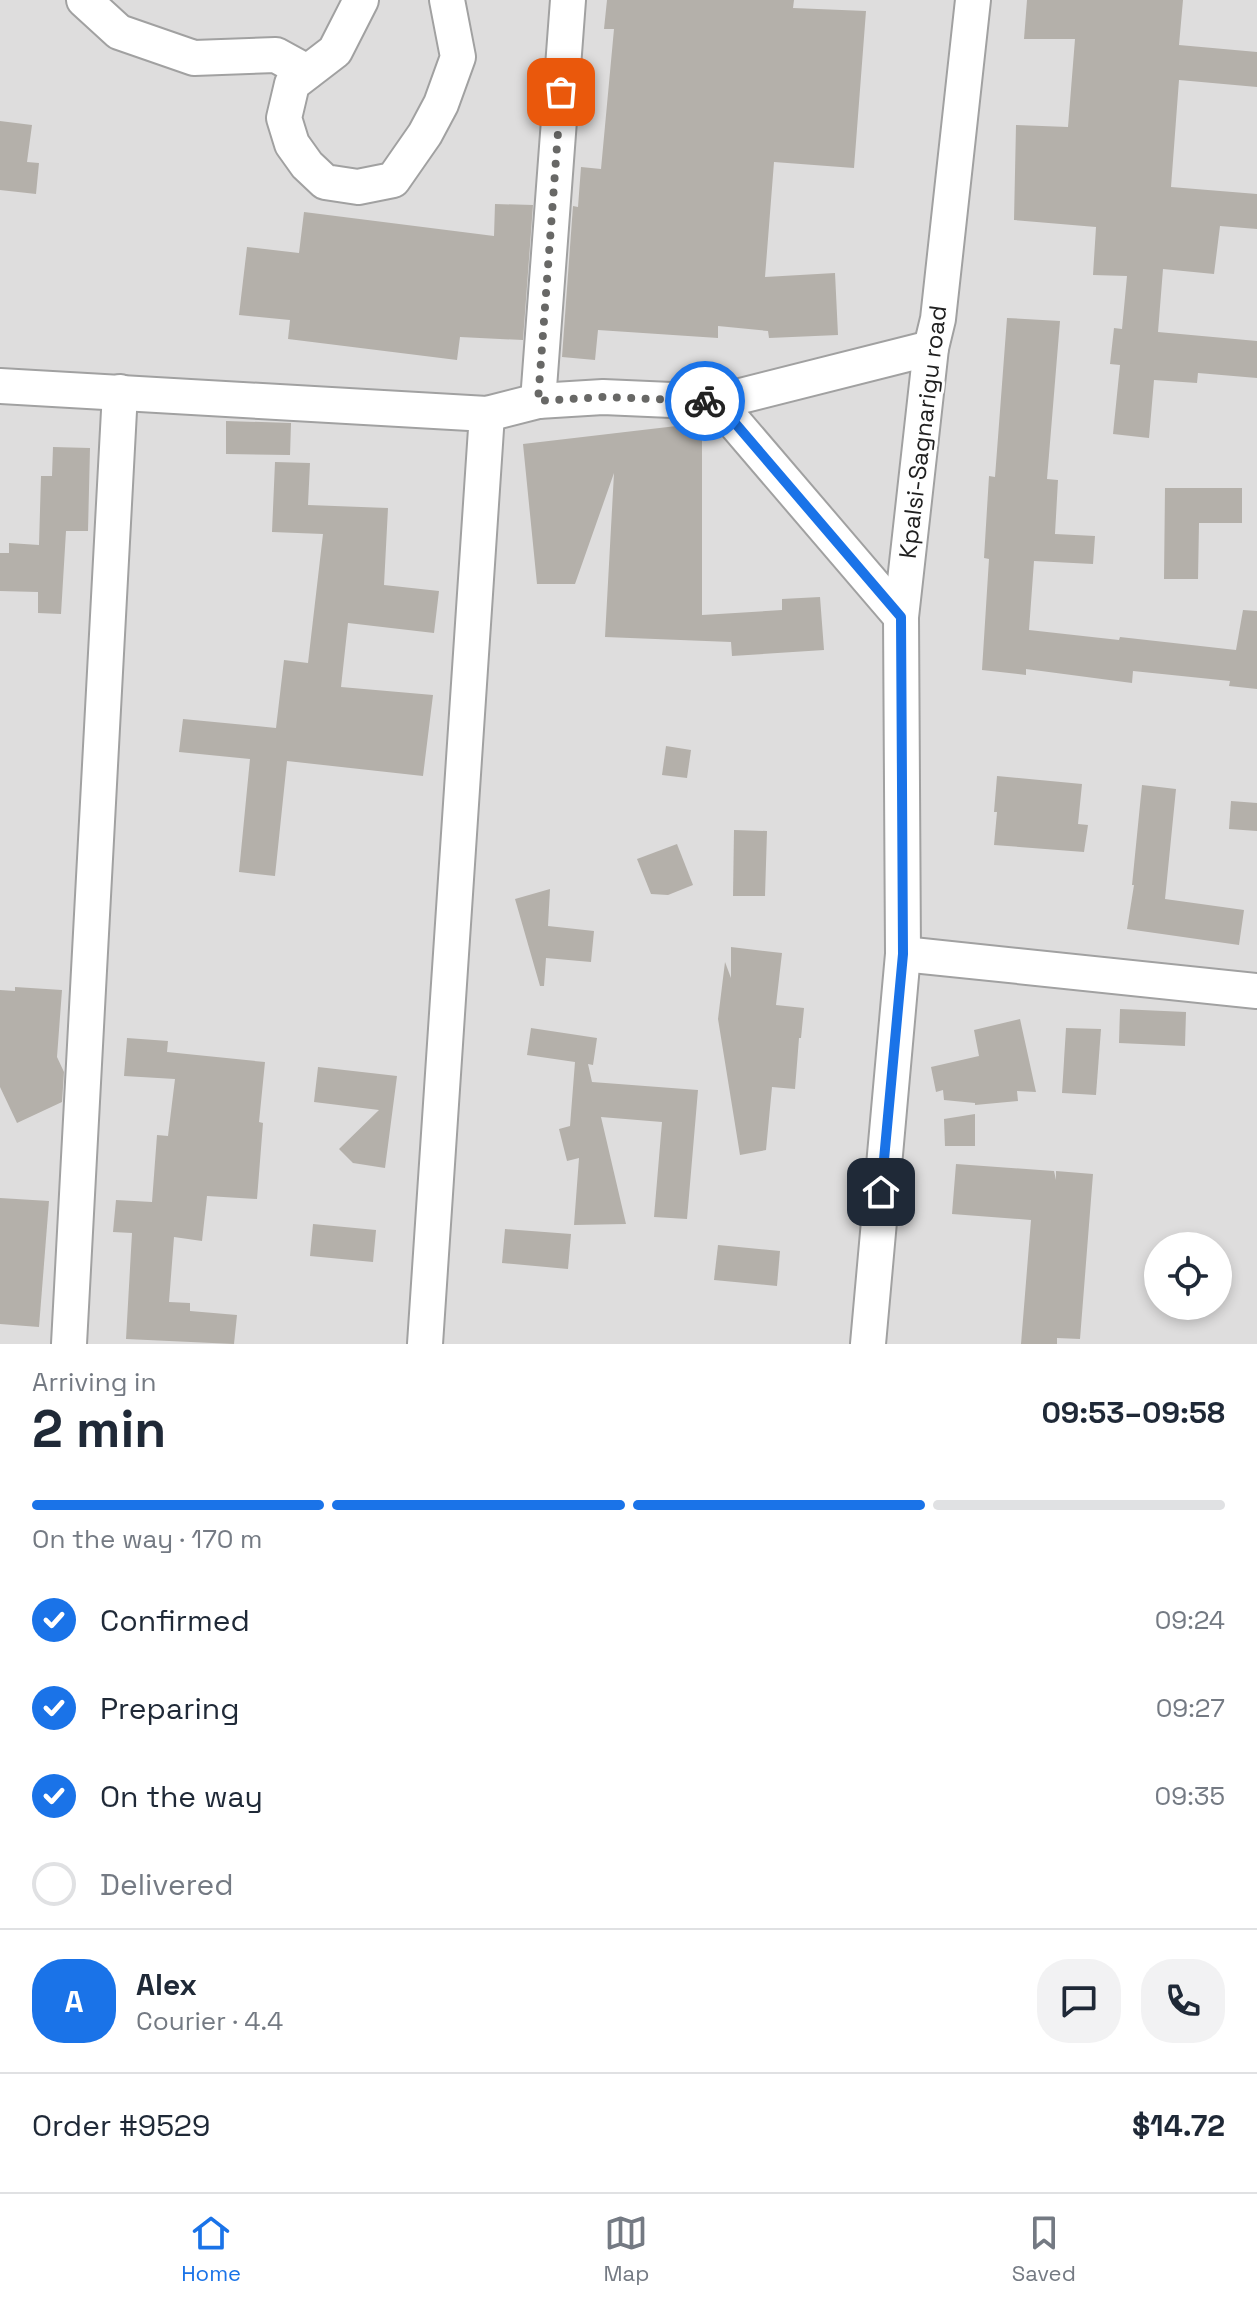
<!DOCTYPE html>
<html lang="en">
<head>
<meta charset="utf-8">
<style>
	:root { --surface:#fff; --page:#f2f2f3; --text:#1f2937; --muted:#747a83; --line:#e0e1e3; --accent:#1a73e8 }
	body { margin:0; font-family:"Space Grotesk",sans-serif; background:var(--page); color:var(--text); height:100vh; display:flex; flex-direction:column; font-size:30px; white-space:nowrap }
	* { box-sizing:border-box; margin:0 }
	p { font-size:26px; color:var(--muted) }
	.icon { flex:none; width:44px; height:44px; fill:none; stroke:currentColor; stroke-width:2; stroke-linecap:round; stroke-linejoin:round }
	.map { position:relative; height:1344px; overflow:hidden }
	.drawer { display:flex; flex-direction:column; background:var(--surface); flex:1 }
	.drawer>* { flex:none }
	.buttons { position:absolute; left:1144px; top:1232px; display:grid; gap:16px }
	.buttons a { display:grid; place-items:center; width:88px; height:88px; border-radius:50%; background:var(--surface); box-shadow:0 4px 12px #0003; font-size:40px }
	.pin { position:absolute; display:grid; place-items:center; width:68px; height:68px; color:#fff; margin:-34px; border-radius:16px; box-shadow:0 4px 12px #0006 }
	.courier { position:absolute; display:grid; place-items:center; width:80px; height:80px; margin:-40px; border:6px solid #1a73e8; border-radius:50%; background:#fff; color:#222; box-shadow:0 2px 10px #0007 }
	.head em { font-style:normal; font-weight:600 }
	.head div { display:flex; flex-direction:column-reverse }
	.head { display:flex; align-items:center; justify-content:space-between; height:136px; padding:0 32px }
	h1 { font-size:52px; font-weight:600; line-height:60px }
	.bar { display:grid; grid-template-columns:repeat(4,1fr); gap:12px 8px; align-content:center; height:96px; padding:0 32px }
	.bar i { height:10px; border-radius:6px; background:var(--line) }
	.bar .active { background:var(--accent) }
	.bar p { grid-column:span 4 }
	.line { display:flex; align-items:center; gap:20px; padding:0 32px; border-top:2px solid var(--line) }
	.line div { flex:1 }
	.round { display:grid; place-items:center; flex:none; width:84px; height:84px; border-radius:32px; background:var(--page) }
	ol { padding:0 32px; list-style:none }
	li { display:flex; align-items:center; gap:24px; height:88px }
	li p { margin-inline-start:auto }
	li .icon { padding:8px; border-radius:50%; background:var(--accent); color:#fff; stroke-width:4 }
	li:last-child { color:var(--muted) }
	li i { width:44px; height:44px; border:4px solid var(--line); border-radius:50% }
	.menu { display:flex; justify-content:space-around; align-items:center; height:112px; border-top:2px solid var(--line); background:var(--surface); font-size:22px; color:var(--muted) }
	.menu a { display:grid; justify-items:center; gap:4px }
	.menu .active { color:var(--accent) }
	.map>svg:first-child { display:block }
</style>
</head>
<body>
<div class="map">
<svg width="1257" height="1344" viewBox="0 0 1257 1344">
	<rect width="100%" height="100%" fill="#efede7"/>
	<path fill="#dedddd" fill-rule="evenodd" d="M0,0H1257V1344H0ZM1158,1246H1218V1306H1158Z"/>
	<g fill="#b4b0aa">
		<path d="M607,0H794L793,8L866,11L854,168L774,162L765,277L835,273L838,335L769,338L768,331L718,326V338L598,330L595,360L562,357L573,206L578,207L581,167L601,169L614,29H604Z"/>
		<path d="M1027,0H1183L1179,45L1257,52V87L1179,80L1171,187L1257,194V229L1220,226L1214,274L1163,269L1158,332L1257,341V378L1198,373L1197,383L1154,380L1149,438L1113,434L1120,365L1110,364L1114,328L1122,329L1127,276L1093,275L1096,227L1014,220L1016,125L1068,127L1075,39H1024Z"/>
		<path d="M0,121L32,125L27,162L39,163L36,194L0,190Z"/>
		<path d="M495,204L533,205L523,340L460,337L457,360L288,339L290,320L239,315L247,247L299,253L304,212L494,236Z"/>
		<path d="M1007,318L1060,321L1047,479L1058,480L1055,534L1095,536L1093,564L1034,561L1029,630L1119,640L1120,637L1236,650L1243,610L1257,611V689L1229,686L1230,681L1133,671L1132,683L1026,669V675L982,670L989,559L984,558L989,476L995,477Z"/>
		<path d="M226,421L291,423L290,455L226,454Z"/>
		<path d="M702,423V615L782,610V599L820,597L824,650L732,656L731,642L605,637L614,473L575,584H537L523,444Z"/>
		<path d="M53,447L90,448L88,531H66L61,614L38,613V592L0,591V553H9V543L39,545L41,476H52Z"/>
		<path d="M275,462L310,463L308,505L388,508L384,585L439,591L434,633L348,623L341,687L433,695L423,776L287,761L275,876L239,872L250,759L179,752L183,719L276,728L284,660L308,663L323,534L272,532Z"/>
		<path d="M1165,488H1242V523H1199L1198,579H1164Z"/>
		<path d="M666,746L691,750L687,778L662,775Z"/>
		<path d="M997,776L1082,784L1078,824L1088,825L1084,852L994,845L997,812H994Z"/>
		<path d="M1142,785L1176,789L1165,899L1244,910L1239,945L1127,929L1134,885H1132Z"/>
		<path d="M1231,801L1257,803V831L1229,829Z"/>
		<path d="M734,830L767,831L765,896H733Z"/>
		<path d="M677,844L693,885L668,895L651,894L637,859Z"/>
		<path d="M550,889L548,926L594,931L591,962L546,958L544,986H540L515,899Z"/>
		<path d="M731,947L782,953L776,1005L804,1008L801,1038H799L795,1089L772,1087L766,1150L740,1155L718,1019L725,962L731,978Z"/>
		<path d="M15,987L62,990L57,1057L64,1072L62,1102L17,1123L0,1087V990L15,991Z"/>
		<path d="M1120,1009L1186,1012L1185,1046L1119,1043Z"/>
		<path d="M1020,1019L1036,1092L1017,1091L1018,1101L975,1105V1103L944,1100L943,1090L936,1092L931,1067L979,1056L974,1030Z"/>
		<path d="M531,1028L597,1038L593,1065L588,1064L592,1082L698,1090L687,1219L654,1217L662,1122L601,1117L626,1224L574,1225L579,1158L567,1161L559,1129L570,1126L575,1062L527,1055Z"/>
		<path d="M1066,1028L1101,1029L1096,1095L1062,1093Z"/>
		<path d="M127,1038L168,1041L167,1052L265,1062L259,1122L263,1123L257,1199L207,1196L202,1241L174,1237L169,1302L190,1303V1311L237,1315L234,1344L126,1339L132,1233L113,1232L116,1200L152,1202L157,1135L168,1136L175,1079L124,1076Z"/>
		<path d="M318,1067L397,1076L385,1168L353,1163L339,1149L379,1110L314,1102Z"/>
		<path d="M975,1114V1146H945L944,1119Z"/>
		<path d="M956,1164L1054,1171L1056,1180V1171L1093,1174L1080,1339L1057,1338V1344H1021L1031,1220L952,1214Z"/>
		<path d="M0,1198L49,1201L39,1327L0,1324Z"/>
		<path d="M313,1224L376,1230L373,1262L310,1256Z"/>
		<path d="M505,1229L571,1234L568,1269L502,1263Z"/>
		<path d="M718,1245L780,1251L777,1286L714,1280Z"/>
	</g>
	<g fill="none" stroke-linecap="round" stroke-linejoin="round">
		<defs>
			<g id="minor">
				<path d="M84,0L119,32L194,58L276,55L307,72"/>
				<path d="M361,0L335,51L292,84L284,118L292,144L307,165L325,182L358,187L393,180L425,134L441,104L458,57L447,0"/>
				<path d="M0,386L487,414L538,401L603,397L717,402L931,348"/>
				<path d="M538,401L568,0"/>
				<path d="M717,402L901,617"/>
				<path d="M903,954L1257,991"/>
				<path d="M69,1344L120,392"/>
				<path d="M425,1344L487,414"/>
				<path d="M868,1344L903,954L901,617L931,348L938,319L973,0"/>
			</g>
		</defs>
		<use href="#minor" stroke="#a1a1a1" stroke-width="38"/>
		<use href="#minor" stroke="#fff" stroke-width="34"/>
	</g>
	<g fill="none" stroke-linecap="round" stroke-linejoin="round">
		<path stroke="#686866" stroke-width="8" stroke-dasharray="0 14.4" d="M561,92L538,401L603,397L705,401"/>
		<path stroke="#1a73e8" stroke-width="10" d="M705,401L717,402L901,617L903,954L881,1192"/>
	</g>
	<g text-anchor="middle" stroke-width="6" stroke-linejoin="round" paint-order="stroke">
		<g font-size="24" fill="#202020" stroke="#fff">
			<text transform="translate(923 432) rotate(-83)" y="8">Kpalsi-Sagnarigu road</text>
		</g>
	</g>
</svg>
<div class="buttons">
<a><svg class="icon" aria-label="locate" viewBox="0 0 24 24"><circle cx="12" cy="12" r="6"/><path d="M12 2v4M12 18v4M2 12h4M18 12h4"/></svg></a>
</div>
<div class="pin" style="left:561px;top:92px;background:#ea580c"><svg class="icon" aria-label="bag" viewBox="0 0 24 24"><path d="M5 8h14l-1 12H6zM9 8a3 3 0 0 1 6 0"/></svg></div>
<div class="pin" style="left:881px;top:1192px;background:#1f2937"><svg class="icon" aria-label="home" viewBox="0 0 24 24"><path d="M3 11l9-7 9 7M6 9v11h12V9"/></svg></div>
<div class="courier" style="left:705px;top:401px"><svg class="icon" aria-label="bike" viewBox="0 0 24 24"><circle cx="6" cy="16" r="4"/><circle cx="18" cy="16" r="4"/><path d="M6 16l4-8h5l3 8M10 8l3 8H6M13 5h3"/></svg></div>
</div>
<section class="drawer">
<div class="head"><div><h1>2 min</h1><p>Arriving in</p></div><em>09:53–09:58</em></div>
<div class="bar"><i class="active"></i><i class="active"></i><i class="active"></i><i></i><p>On the way · 170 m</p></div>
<ol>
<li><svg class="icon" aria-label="check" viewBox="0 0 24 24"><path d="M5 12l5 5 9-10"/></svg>Confirmed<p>09:24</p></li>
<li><svg class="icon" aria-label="check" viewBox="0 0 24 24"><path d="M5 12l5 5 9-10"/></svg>Preparing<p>09:27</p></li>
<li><svg class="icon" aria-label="check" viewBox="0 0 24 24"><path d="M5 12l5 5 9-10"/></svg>On the way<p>09:35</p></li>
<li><i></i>Delivered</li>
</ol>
<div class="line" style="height:144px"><b class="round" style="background:var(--accent);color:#fff">A</b><div><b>Alex</b><p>Courier · 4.4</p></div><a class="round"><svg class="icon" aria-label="chat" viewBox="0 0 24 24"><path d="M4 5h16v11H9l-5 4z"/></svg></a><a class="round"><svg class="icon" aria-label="phone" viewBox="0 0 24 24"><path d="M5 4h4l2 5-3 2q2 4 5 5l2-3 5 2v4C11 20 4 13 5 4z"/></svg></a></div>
<div class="line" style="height:104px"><div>Order #9529</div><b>$14.72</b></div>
</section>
<nav class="menu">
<a class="active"><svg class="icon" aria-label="home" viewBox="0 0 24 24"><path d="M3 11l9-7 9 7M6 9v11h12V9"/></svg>Home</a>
<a><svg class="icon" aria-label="map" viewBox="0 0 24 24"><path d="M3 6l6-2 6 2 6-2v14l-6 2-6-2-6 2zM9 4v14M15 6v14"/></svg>Map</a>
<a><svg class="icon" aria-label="saved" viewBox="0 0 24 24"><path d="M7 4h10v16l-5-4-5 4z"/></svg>Saved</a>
</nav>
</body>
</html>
